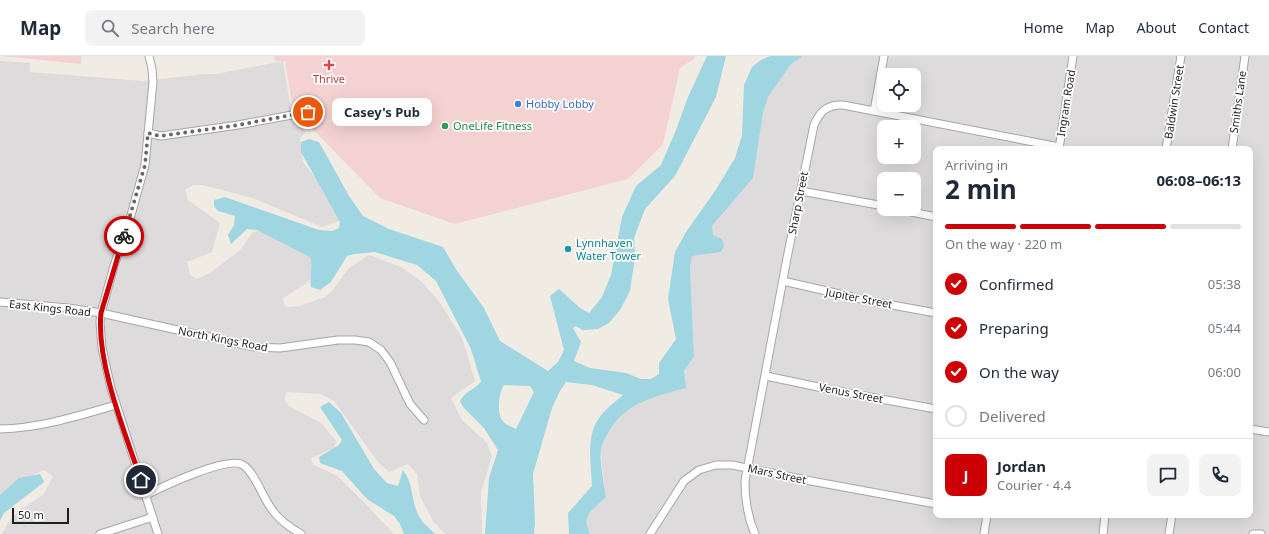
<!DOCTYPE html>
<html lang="en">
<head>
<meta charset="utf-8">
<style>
	:root { --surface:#fff; --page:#f2f2f3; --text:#1f2937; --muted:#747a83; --line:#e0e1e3; --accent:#cd0005 }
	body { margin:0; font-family:"Noto Sans",sans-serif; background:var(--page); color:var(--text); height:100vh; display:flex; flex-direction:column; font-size:15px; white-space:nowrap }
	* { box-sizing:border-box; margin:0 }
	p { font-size:13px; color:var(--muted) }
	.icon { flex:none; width:22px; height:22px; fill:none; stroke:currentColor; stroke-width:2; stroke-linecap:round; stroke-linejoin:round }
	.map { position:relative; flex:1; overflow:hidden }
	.details { position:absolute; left:933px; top:90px; width:320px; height:372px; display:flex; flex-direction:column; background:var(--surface); border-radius:8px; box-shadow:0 4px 16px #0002 }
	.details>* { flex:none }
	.fabs { position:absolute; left:877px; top:12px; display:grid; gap:8px }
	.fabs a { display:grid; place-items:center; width:44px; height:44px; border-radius:8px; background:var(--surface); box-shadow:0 4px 16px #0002; font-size:20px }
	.scale { position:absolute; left:12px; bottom:10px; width:57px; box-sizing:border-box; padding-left:4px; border:2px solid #1f1f1f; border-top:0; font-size:11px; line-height:14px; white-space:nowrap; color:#1f1f1f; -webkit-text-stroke:3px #fff; paint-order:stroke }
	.pin { position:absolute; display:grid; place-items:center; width:34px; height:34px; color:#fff; margin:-17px; border:2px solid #fff; border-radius:50%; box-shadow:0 1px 4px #0007 }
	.courier { position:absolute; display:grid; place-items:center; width:40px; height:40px; margin:-20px; border:3px solid #cd0005; border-radius:50%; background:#fff; color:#222; box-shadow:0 1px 5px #0007 }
	.bubble { position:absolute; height:28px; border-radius:8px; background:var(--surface); box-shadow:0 4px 16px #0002; font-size:13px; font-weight:700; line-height:28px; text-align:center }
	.overview em { font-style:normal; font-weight:700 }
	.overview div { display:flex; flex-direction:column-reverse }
	.overview { display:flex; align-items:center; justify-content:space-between; height:68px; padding:0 12px }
	h1 { font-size:26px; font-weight:700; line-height:30px }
	.bar { display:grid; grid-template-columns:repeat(4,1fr); gap:6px 4px; align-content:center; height:48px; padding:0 12px }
	.bar i { height:5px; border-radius:3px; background:var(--line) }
	.bar .on { background:var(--accent) }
	.bar p { grid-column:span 4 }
	.line { display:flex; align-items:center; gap:10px; padding:0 12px; border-top:1px solid var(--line) }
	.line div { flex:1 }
	.round { display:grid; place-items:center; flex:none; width:42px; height:42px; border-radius:8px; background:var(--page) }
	ol { padding:0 12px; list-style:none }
	li { display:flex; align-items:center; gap:12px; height:44px }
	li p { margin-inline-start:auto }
	li .icon { padding:4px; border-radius:50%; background:var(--accent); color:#fff; stroke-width:4 }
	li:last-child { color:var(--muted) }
	li i { width:22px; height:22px; border:2px solid var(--line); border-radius:50% }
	header { display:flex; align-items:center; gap:24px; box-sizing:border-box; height:56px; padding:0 20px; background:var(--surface); border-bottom:1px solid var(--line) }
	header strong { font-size:19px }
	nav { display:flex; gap:22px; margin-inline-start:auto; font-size:14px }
	.search { width:280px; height:36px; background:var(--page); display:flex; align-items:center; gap:10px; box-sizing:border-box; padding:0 14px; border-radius:8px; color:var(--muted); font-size:15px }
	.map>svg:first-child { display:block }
</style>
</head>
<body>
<header>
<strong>Map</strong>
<div class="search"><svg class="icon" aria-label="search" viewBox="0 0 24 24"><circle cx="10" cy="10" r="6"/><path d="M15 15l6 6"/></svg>Search here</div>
<nav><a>Home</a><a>Map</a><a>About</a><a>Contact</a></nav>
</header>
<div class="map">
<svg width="1269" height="478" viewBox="0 0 1269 478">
	<rect width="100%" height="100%" fill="#f0ece4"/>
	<g fill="#dddbdb" fill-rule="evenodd">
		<path d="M803,0H1269V478H590L586,466L589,457L606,441L602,411L601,392L612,369L625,355L655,340L686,332L684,315L694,300L690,210L692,200L721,196L724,190L722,183L713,179L712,170L753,122L763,57L768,41L791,8ZM884,19H914V49H884ZM884,71H914V101H884ZM936,93H1250V459H936ZM884,123H914V153H884Z"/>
		<path d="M0,5L30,7V16L143,25L204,18H217L283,5L291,54L306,76L300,82L303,106L338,151L339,165L322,171L253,142L202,129H193L185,134L188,144L220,167L212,196L187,206L190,219L197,223L210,217L240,194L253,176L258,175L306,194L319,207L317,216L304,229L282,243L286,251L300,250L325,241L332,235L349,212L369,199L401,211L421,225L438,244L462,282L475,325L451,342L462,364L487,387L492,400L481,437L482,478H445L433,465L420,440L417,418L408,408L389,416L378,406L334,345L321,338L286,336L285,344L289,350L321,367L336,385L334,392L311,402L313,409L336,419L358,440L394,478H287L285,477L283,478H2L9,465L20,454L44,438L53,420L44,414L25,423L0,442Z"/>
	</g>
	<g fill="#f3d2d1">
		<path d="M0,0H82L81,8Z"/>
		<path d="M274,0H695L694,3L680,12L663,88L628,123L455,168L380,142L293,53L285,5H275Z"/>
	</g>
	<g fill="#a0d5e2" fill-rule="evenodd">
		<path d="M707,0H726L716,41L675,120L645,153L634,182L635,201L630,235L620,254L609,267L598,273L583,274L575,270L573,272L581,286L574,305L590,312L626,317L641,323H651L659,318V307L676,283L668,243L675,196L686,176L715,135L735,102L742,79L744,29L752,11L761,4L770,0H803L791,8L768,41L763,57L753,122L712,170L713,179L722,183L724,190L721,196L692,200L690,211L694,300L684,315L686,332C655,340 622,348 607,379C605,383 602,388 601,393C599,405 604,428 606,441L589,457L586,466L590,478H569L568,457L592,430C591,407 585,377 602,358C608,351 616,345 623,339L592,329L566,326L560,335L552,352L533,418L535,467L534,478H485L489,422L498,394L484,372L463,351L460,345C465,335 474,334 481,326L471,293L436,225L417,209L375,196L355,198L347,200L331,226L320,234L311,231C309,219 314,211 310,201L257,174L247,173L231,188L228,179L234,169L235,160L218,155L214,150V144L225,141L319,174L332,175L339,172L340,166L301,96V86L309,83L319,86L349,140L363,160L389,173L443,191L457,215L484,252L500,285L548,315L558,306L564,294L550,240L559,233L580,252L589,257L602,241L611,219L622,161L636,130L661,109L676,74L688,41ZM504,329L530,330L534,336L516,373C513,371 505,369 503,365C496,358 499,336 504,329Z"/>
		<path d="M329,346L341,357L374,413L387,427L398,430L403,414C413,426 411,442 417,456C420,465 429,472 435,478H404L400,468L394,460L367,443L342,415L320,407L319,401L339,389L342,384L320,351Z"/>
		<path d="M40,418L44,426L4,457L0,465V439L19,422Z"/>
	</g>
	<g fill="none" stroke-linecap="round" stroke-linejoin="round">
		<defs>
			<g id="minor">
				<path d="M149,0L152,13L153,26L145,109L131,159L114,210L101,257L100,266L102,292L111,332L158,478"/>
				<path d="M874,55L884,0"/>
				<path d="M148,77L161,80L238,69L308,56"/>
				<path d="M1059,93L1073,0"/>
				<path d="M1166,93L1181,0"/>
				<path d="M1232,93L1245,0"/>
				<path d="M801,135L884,150"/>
				<path d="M897,153L936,161"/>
				<path d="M783,225L870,245L936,257"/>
				<path d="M0,246L68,252L101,257L254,291L280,292L338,284H355L369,286L381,294L390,306L410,348L424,364"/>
				<path d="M766,320L837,335L936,353"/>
				<path d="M0,373C40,372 78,360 116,349"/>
				<path d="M1250,373L1269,376"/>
				<path d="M146,439C162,431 229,399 243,409C255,416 263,443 273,455C280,465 291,472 301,478"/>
				<path d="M100,478L153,461"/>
				<path d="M650,478L684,425L699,414L716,409H732L811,425L936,448"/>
				<path d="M755,478C747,460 745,444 745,425L787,202L814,69C820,55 828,48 843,49L1059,91"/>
				<path d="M984,478L987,459"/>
				<path d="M1103,478L1105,459"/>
				<path d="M1169,478L1172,459"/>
				<path d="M1253,478H1261"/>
			</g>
		</defs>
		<use href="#minor" stroke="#a6a6a6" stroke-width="9"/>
		<use href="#minor" stroke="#fff" stroke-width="7"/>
	</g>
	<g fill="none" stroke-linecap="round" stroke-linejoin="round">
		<path stroke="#686764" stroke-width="4" stroke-dasharray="0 7.2" d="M124,180L145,109L148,77L160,80L238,69L308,56"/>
		<path stroke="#cd0005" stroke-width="5" d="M124,180L101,257C96,306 125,377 141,424"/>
	</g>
	<path fill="#e0444e" stroke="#fff" stroke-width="1.5" d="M327 3h4v4h4v4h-4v4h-4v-4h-4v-4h4z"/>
	<circle fill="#3f7fe0" stroke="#fff" stroke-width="1.5" cx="518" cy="48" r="4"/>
	<circle fill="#2e9e5b" stroke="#fff" stroke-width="1.5" cx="445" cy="70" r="4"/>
	<circle fill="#0f9aa8" stroke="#fff" stroke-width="1.5" cx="568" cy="193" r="4"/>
	<g text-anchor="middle" stroke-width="3.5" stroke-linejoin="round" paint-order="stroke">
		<g font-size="11" fill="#be3a42" stroke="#fff">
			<text x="329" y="27">Thrive</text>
		</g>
		<g font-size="11" fill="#1f1f1f" stroke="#fff">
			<text transform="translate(1174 46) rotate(-81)" y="4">Baldwin Street</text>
			<text transform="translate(1238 46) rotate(-82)" y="4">Smiths Lane</text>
			<text transform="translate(1066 47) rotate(-81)" y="4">Ingram Road</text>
			<text transform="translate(798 147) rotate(-79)" y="4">Sharp Street</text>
			<text transform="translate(859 242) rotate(11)" y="4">Jupiter Street</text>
			<text transform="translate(50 252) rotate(6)" y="4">East Kings Road</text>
			<text transform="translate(223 283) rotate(11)" y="4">North Kings Road</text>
			<text transform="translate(851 337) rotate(11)" y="4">Venus Street</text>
			<text transform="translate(777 418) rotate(12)" y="4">Mars Street</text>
		</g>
		<g font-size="11" fill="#366cbe" stroke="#fff" text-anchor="start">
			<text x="526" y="52">Hobby Lobby</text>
		</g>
		<g font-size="11" fill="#27864d" stroke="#fff" text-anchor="start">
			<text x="453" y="74">OneLife Fitness</text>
		</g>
		<g font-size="11" fill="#0d838f" stroke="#fff" text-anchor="start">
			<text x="576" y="191">Lynnhaven<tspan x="576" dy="13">Water Tower</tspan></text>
		</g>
	</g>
</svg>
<div class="fabs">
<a><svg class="icon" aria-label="locate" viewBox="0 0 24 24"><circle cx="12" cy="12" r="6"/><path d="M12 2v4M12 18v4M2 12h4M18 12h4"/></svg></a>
<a>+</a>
<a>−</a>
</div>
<div class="scale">50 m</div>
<div class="pin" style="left:308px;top:56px;background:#ea580c"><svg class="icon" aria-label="bag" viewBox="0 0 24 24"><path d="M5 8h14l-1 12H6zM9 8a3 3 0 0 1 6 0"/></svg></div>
<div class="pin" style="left:141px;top:424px;background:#1f2937"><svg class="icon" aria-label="home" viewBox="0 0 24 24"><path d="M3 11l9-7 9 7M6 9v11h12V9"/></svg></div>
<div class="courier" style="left:124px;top:180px"><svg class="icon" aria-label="bike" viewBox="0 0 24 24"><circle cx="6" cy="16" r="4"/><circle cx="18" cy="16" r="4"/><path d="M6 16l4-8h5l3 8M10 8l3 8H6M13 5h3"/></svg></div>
<div class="bubble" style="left:332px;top:42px;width:100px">Casey's Pub</div>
<section class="details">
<div class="overview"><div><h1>2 min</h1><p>Arriving in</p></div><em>06:08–06:13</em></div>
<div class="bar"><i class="on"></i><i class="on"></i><i class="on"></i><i></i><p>On the way · 220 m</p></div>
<ol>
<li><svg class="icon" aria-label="check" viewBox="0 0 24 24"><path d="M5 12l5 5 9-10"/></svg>Confirmed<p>05:38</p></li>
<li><svg class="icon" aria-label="check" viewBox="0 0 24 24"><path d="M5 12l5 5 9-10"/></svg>Preparing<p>05:44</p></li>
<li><svg class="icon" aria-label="check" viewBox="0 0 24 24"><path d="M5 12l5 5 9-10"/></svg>On the way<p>06:00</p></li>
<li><i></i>Delivered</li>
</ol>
<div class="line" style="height:72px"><b class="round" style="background:var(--accent);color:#fff">J</b><div><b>Jordan</b><p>Courier · 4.4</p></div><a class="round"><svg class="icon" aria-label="chat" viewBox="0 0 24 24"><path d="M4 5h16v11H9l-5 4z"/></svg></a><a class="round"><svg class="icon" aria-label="phone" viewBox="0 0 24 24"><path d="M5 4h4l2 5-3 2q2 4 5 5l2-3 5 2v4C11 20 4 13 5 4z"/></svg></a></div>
</section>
</div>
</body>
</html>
